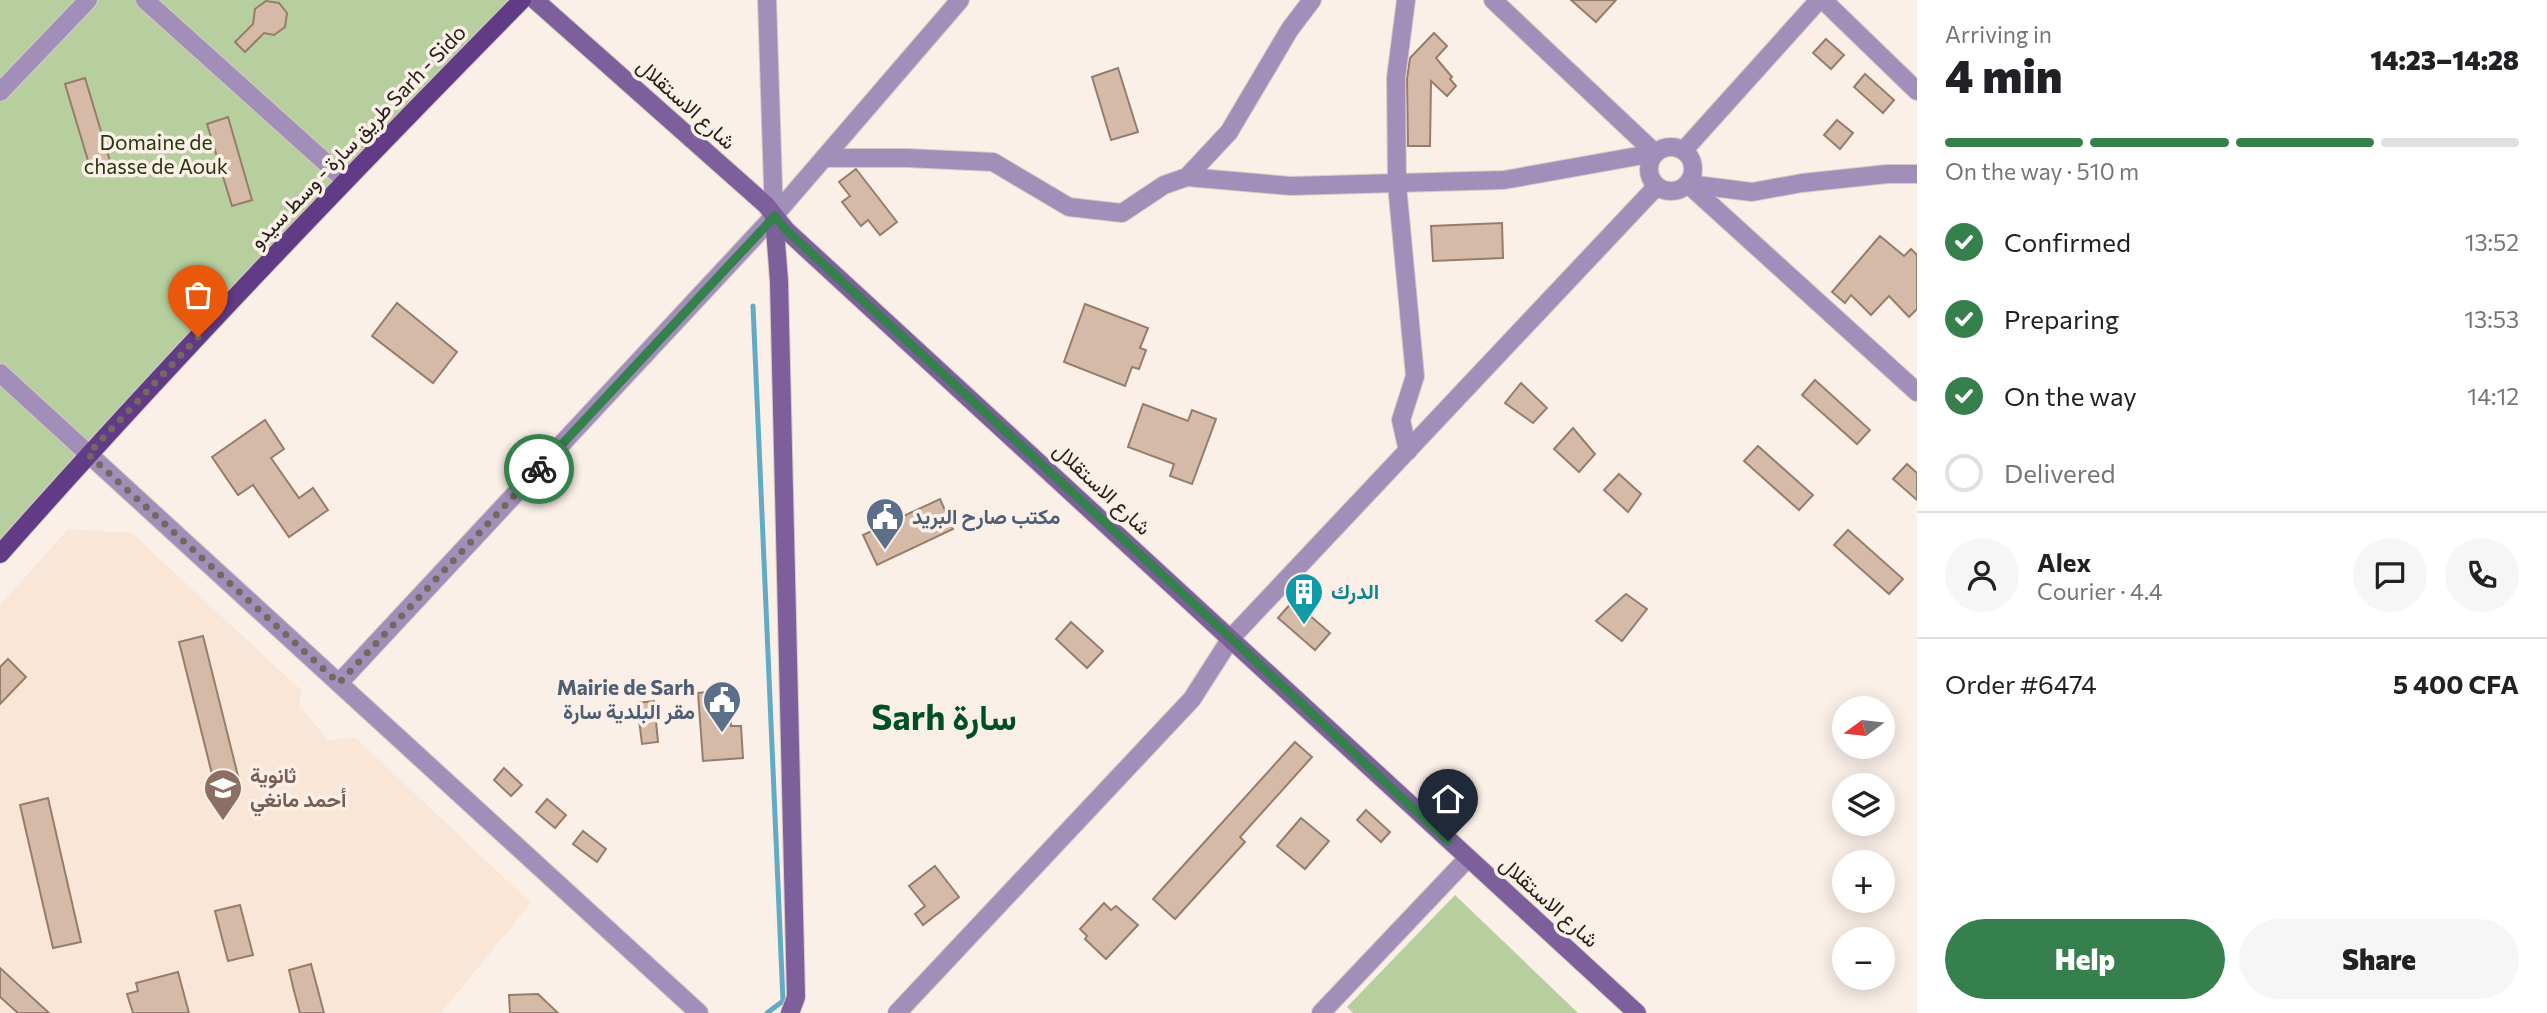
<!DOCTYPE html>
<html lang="en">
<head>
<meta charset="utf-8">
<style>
	:root { --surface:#fff; --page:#f6f6f6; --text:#202124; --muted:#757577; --line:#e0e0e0; --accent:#36804d }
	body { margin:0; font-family:Commissioner,Vazirmatn,sans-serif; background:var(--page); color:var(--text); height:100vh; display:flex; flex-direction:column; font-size:26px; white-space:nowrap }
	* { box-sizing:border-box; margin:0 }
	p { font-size:23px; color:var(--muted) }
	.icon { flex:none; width:38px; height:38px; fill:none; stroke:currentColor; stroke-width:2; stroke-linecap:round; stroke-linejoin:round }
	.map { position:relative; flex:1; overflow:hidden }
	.side { display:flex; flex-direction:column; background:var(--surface); width:630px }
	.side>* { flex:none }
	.needle { width:46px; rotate:255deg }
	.controls { position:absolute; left:1832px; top:696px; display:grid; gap:14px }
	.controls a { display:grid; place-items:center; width:63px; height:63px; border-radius:50%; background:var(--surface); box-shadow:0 4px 18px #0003; font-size:35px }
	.pin { position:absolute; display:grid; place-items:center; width:60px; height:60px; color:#fff; margin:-72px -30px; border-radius:50% 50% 50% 0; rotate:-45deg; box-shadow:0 0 7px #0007 }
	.pin .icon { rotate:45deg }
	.courier { position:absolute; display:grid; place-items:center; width:70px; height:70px; margin:-35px; border:5px solid #36804d; border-radius:50%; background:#fff; color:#222; box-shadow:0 2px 9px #0007 }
	.headline em { font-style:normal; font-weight:800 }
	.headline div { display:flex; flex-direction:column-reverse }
	.headline { display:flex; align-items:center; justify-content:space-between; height:119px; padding:0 28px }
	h1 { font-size:46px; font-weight:800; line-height:52px }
	.bar { display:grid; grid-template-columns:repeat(4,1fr); gap:10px 7px; align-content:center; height:84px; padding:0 28px }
	.bar i { height:9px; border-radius:5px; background:var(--line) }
	.bar .active { background:var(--accent) }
	.bar p { grid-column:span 4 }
	.line { display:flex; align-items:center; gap:18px; padding:0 28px; border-top:2px solid var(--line) }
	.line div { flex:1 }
	.round { display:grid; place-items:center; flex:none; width:74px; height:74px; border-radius:37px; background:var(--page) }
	ol { padding:0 28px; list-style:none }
	li { display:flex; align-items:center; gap:21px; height:77px }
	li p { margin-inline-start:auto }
	li .icon { padding:7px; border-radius:50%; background:var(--accent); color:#fff; stroke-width:4 }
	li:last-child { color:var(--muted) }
	li i { width:38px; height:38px; border:4px solid var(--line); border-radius:50% }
	.action { display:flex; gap:14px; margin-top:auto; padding:14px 28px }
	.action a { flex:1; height:80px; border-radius:42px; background:var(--accent); color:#fff; font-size:28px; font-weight:800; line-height:80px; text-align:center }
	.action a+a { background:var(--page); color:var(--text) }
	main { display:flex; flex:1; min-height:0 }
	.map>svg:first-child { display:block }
</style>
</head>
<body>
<main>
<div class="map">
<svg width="1917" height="1013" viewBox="0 0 1917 1013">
	<rect width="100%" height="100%" fill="#fbf0e8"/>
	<path fill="#fae6d7" d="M68,529L132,533L302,691L299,705L329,741L355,737L531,903L441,1013H0V605Z"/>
	<g fill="#b7ce9e">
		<path d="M0,0H522L0,554Z"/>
		<path d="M1455,895L1578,1013H1353L1347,1007Z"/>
	</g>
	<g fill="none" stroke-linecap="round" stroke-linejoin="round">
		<path stroke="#61abc6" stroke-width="5" d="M753,306L783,1001L767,1013"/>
	</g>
	<g fill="#d5bba7" stroke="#967d6b" stroke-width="2">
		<path d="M1571,0H1616L1596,22Z"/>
		<path d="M266,1L279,3L287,13L285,27L274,35L264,33L245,52L235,42L253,24L255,9Z"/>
		<path d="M1434,33L1447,46L1436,58L1452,77L1450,79L1456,86L1447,96L1431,81L1430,146H1408L1407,79L1410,58Z"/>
		<path d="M1826,39L1844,55L1831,69L1813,53Z"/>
		<path d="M1118,68L1138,132L1111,140L1092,77Z"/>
		<path d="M1865,74L1894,100L1883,113L1854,87Z"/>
		<path d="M85,78L110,161L90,167L65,84Z"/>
		<path d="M228,117L252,200L232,206L207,124Z"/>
		<path d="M1837,120L1853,133L1840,149L1824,135Z"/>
		<path d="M856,169L897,222L880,235L868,220L861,226L842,202L850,196L839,182Z"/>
		<path d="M1502,223L1503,258L1433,261L1431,226Z"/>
		<path d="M1880,236L1904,256L1911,249L1917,255V309L1909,317L1889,296L1871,315L1851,295L1845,303L1832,292Z"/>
		<path d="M397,303L457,352L433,383L372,336Z"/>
		<path d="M1085,304L1148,328L1140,348L1146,350L1139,369L1132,367L1125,386L1064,362Z"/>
		<path d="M1815,380L1870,430L1857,444L1802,395Z"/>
		<path d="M1521,383L1547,408L1533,423L1505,403Z"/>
		<path d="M1143,404L1188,421L1192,410L1216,419L1192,484L1170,476L1174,464L1128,447Z"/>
		<path d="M265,420L284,449L271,458L299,498L313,488L328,510L289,537L253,485L238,495L212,457Z"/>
		<path d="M1573,428L1595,454L1579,472L1554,449Z"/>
		<path d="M1758,446L1813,495L1799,510L1744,461Z"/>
		<path d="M1907,464L1917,473V500L1893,479Z"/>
		<path d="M1619,474L1641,494L1628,512L1604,490Z"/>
		<path d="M940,499L953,529L877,565L863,535Z"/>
		<path d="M1848,530L1903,579L1889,594L1834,545Z"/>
		<path d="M1626,594L1647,609L1622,641L1596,621Z"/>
		<path d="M1293,601L1330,633L1315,650L1278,618Z"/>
		<path d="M1071,622L1103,651L1087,668L1056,639Z"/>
		<path d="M203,636L240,784L216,790L179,642Z"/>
		<path d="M8,659L26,677L0,704V667Z"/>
		<path d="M728,690L731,726H741L743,758L703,761L698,693Z"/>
		<path d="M654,701L658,742L642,744L637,703Z"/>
		<path d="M1295,742L1312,757L1240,837L1245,842L1175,919L1153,899Z"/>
		<path d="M504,768L522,785L511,796L494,780Z"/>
		<path d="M48,798L81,942L53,948L20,805Z"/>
		<path d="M547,799L566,815L555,828L536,812Z"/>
		<path d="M1366,810L1390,832L1381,842L1357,820Z"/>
		<path d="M1301,818L1329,841L1305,869L1277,846Z"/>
		<path d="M583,831L606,849L597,862L573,844Z"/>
		<path d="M935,866L959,897L923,925L915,914L925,906L909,886Z"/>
		<path d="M1104,903L1111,910L1116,906L1138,925L1106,959L1085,939L1087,936L1080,929Z"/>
		<path d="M240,905L253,955L228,961L215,911Z"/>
		<path d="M311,964L324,1013H300L294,991L289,970Z"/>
		<path d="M0,968L49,1013H18L0,997Z"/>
		<path d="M178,972L189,1013H133L127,994L138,991L136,983Z"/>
		<path d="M538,994L558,1013H510L509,995Z"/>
	</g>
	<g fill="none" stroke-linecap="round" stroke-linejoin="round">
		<defs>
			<g id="street">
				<path d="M145,0L345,180"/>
				<path d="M767,0L774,216"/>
				<path d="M1406,0L1396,78L1397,185L1415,376L1401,420L1408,451"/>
				<path d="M1493,0L1655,153"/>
				<path d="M1823,0L1917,91"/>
				<path d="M0,92L88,0"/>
				<circle cx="1671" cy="169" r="22"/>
				<path d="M1684,150L1819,0"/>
				<path d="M824,158H907L993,162L1069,207L1122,213L1164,185L1187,177L1229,132L1290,29L1312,0"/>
				<path d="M1187,177L1291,186L1504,180L1655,153"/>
				<path d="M1688,184L1917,392"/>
				<path d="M1688,184L1752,192L1802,183L1887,174H1917"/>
				<path d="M0,373L699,1013"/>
				<path d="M339,683L774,216L960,0"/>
				<path d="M897,1013L1192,699L1231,638L1657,186"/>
				<path d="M1321,1013L1467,859"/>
			</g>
			<g id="secondary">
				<path d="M535,0L766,205L786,230L1637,1013"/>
				<path d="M774,216L779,281L796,997L790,1013"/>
			</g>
			<path id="primary" d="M0,554C168,364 344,181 522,0"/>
		</defs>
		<use href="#street" stroke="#d5cbc3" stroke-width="20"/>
		<use href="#secondary" stroke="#d5cbc3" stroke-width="20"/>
		<use href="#primary" stroke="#d5cbc3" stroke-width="20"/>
		<use href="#street" stroke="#a28fb9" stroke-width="18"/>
		<use href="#secondary" stroke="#7c5f9b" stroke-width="18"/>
		<use href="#primary" stroke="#613b85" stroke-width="18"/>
	</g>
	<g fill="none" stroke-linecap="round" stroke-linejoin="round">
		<path stroke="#736961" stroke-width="7" stroke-dasharray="0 12.6" d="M198,337L88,454L339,683L539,469"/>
		<path stroke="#36804d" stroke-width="9" d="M539,469L775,216L786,230L1231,638L1448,841"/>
	</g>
	<defs>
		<symbol id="civic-pin" viewBox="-11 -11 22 30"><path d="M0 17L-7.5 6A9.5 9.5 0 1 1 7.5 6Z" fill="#5c6f8a" stroke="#fbf0e8"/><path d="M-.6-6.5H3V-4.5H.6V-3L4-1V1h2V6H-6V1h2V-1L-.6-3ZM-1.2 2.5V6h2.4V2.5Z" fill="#fff"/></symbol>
		<symbol id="building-pin" viewBox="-11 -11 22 30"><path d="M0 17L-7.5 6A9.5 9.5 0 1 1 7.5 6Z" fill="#0f9aa8" stroke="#fbf0e8"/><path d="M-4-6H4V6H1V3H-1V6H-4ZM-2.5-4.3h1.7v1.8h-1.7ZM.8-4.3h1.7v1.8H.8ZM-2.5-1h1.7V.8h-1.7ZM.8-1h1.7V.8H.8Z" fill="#fff"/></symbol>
		<symbol id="school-pin" viewBox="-11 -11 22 30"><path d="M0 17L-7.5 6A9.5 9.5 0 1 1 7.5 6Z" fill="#8d6e63" stroke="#fbf0e8"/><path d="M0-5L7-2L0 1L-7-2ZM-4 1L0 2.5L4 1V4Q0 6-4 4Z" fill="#fff"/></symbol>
	</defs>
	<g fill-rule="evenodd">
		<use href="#civic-pin" x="863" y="495" width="44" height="60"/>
		<use href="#building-pin" x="1282" y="570" width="44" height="60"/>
		<use href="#civic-pin" x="700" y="678" width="44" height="60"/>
		<use href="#school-pin" x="201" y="766" width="44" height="60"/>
	</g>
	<g text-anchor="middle" stroke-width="7" stroke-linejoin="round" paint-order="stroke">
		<g font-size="21" fill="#2a2019" stroke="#fbf0e8">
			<text transform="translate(686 104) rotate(42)" y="7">شارع الاستقلال</text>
			<text transform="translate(358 137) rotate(-46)" y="7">طريق سارة - وسط سيدو Sarh - Sido</text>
			<text transform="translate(1102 489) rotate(43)" y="7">شارع الاستقلال</text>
			<text transform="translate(1549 902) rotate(42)" y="7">شارع الاستقلال</text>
		</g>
		<g font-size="21" fill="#26370c" stroke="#fbf0e8">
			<text x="156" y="150">Domaine de<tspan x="156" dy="24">chasse de Aouk</tspan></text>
		</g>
		<g font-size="21" font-weight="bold" fill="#4e5e75" stroke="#fbf0e8" text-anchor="start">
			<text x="912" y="524">مكتب صارح البريد</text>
			<text x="695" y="695" text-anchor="end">Mairie de Sarh<tspan x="695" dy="24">مقر البلدية سارة</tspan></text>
		</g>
		<g font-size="21" font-weight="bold" fill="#0d838f" stroke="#fbf0e8" text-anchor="start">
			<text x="1331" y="599">الدرك</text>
		</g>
		<g font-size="21" font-weight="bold" fill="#785e54" stroke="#fbf0e8" text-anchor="start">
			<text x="250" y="783">ثانوية<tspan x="250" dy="24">أحمد مانغي</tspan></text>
		</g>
		<g font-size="35" font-weight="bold" fill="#004e23" stroke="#fbf0e8">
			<text x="944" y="730">Sarh سارة</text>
		</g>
	</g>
</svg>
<div class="controls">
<a><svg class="needle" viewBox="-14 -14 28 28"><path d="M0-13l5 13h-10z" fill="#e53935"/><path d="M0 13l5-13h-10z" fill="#757577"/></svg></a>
<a><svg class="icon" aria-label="layers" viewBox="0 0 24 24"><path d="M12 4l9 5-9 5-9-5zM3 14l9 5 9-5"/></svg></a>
<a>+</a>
<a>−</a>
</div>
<div class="pin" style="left:198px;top:337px;background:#ea580c"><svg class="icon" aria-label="bag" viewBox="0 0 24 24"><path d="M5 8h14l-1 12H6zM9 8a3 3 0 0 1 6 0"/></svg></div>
<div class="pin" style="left:1448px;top:841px;background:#1f2937"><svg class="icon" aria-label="home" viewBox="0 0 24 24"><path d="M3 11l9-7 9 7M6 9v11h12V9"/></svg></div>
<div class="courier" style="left:539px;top:469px"><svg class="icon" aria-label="bike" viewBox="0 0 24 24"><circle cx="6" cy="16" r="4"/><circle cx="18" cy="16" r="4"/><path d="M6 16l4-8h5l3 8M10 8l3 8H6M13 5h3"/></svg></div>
</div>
<section class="side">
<div class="headline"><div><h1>4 min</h1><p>Arriving in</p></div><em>14:23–14:28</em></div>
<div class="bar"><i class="active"></i><i class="active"></i><i class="active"></i><i></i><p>On the way · 510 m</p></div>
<ol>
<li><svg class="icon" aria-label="check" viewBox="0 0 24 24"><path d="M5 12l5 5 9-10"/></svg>Confirmed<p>13:52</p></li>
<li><svg class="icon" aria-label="check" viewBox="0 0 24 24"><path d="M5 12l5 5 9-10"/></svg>Preparing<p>13:53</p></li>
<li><svg class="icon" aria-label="check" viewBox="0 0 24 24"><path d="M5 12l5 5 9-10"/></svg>On the way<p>14:12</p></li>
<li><i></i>Delivered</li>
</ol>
<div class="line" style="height:126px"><a class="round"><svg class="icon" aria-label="person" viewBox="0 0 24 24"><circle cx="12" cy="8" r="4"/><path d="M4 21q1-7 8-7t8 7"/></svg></a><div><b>Alex</b><p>Courier · 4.4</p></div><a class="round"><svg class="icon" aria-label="chat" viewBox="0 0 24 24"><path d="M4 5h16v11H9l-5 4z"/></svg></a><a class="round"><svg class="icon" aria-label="phone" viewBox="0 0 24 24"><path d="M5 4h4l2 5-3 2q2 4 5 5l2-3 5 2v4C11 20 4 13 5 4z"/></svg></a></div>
<div class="line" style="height:91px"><div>Order #6474</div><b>5 400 CFA</b></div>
<div class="action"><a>Help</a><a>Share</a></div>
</section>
</main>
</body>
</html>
